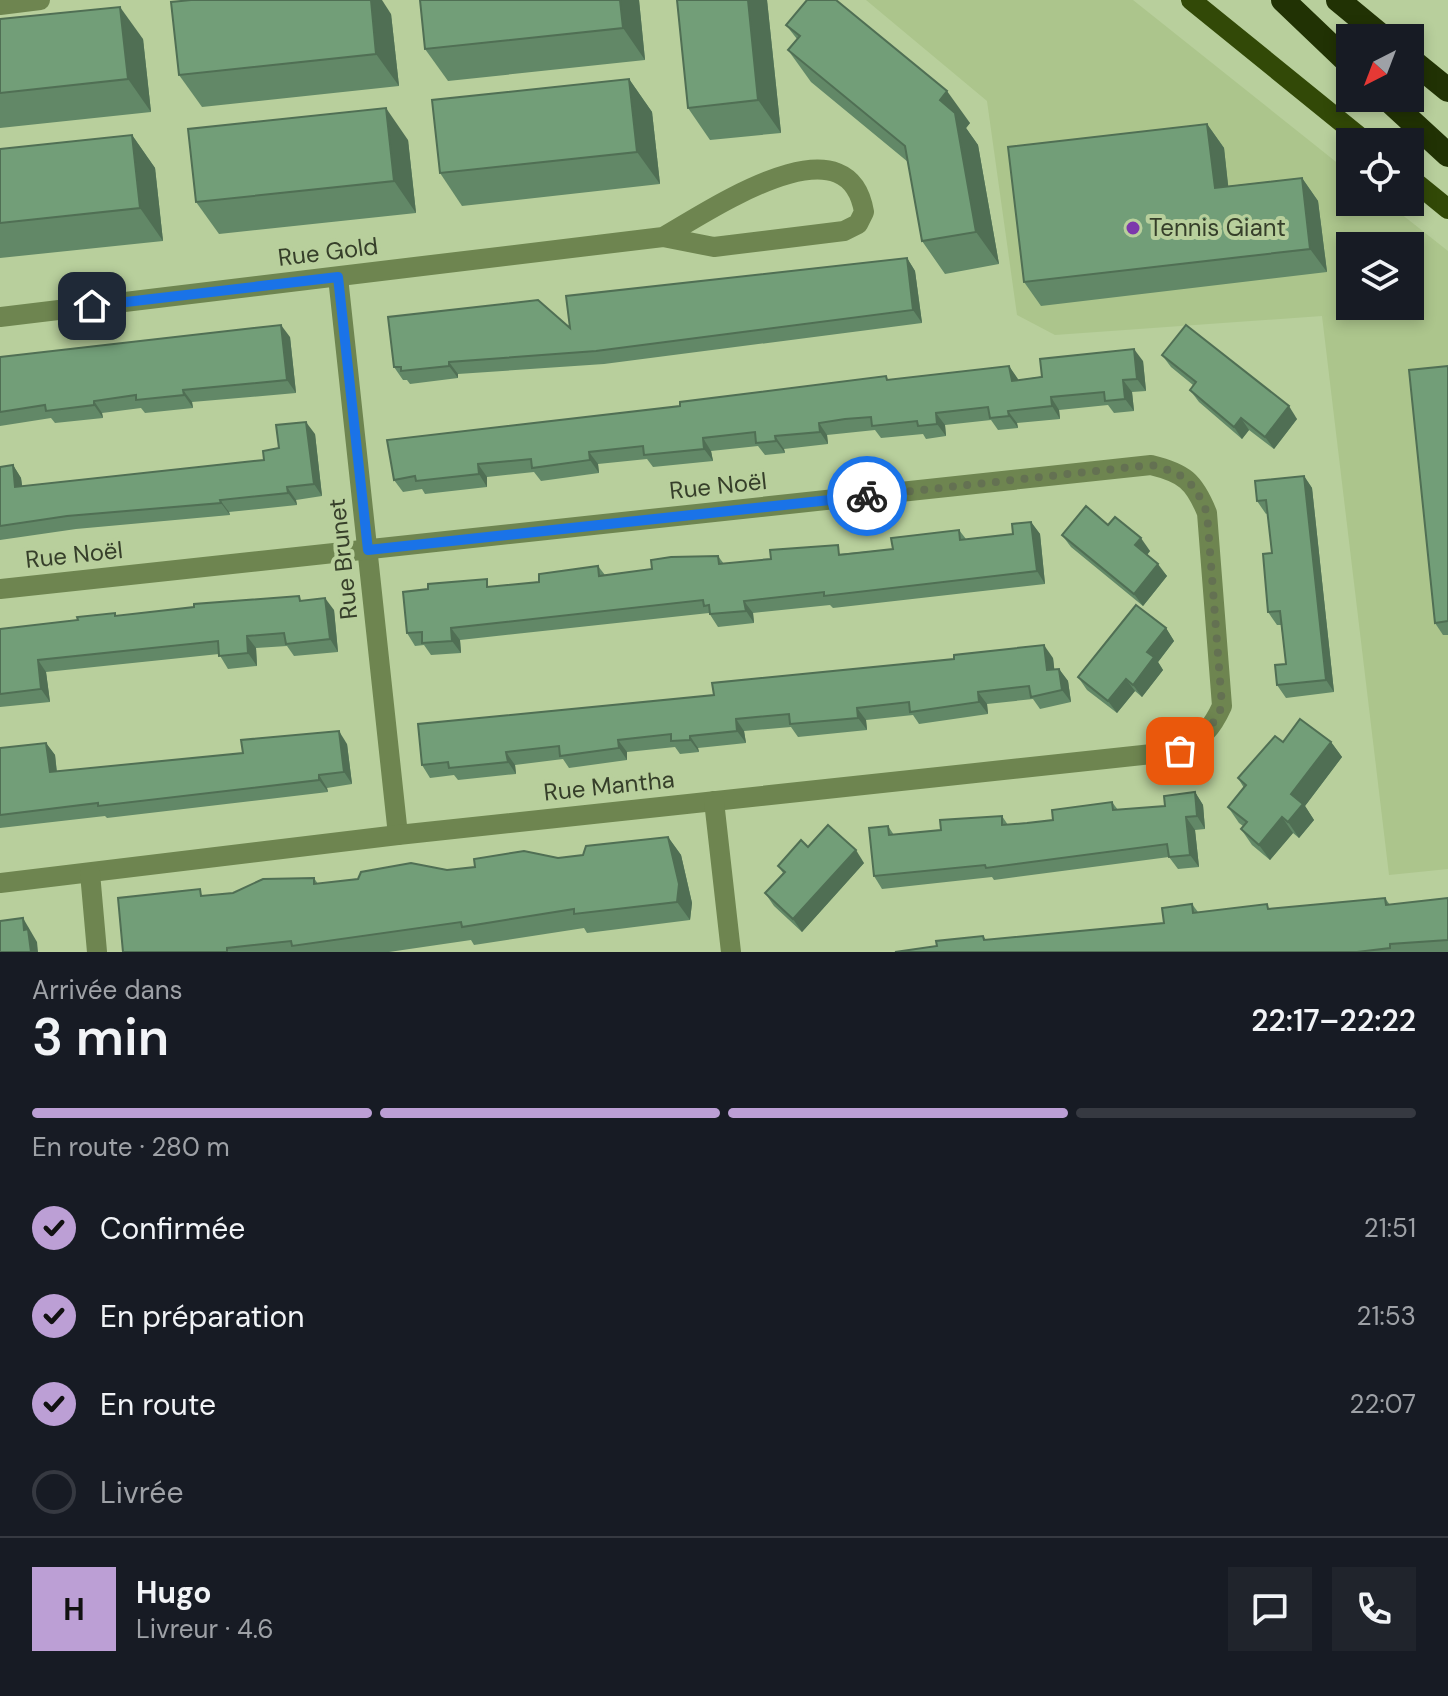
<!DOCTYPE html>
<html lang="fr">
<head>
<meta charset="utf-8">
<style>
	:root { --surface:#171b24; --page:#20242c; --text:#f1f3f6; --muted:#9ea1a6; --line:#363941; --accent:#bc9fd5 }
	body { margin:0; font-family:"DM Sans",sans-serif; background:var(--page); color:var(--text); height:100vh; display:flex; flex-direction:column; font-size:30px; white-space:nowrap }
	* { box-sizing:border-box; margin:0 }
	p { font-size:26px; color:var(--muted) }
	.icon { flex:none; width:44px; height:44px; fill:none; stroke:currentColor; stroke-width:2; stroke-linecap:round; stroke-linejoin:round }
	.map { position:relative; height:952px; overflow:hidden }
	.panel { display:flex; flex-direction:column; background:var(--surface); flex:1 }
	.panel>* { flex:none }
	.needle { width:52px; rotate:222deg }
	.controls { position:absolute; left:1336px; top:24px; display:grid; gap:16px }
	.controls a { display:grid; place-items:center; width:88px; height:88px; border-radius:0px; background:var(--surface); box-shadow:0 4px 12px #0003; font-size:40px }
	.pin { position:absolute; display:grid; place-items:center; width:68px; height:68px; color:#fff; margin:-34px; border-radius:16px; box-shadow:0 4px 12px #0006 }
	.courier { position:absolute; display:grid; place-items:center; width:80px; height:80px; margin:-40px; border:6px solid #1a73e8; border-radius:50%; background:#fff; color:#222; box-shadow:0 2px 10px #0007 }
	.headline em { font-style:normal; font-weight:600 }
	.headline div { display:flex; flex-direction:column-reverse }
	.headline { display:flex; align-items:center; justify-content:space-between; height:136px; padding:0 32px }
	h1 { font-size:52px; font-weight:600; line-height:60px }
	.bar { display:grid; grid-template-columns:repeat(4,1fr); gap:12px 8px; align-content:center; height:96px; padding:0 32px }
	.bar i { height:10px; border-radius:6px; background:var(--line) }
	.bar .on { background:var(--accent) }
	.bar p { grid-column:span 4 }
	.line { display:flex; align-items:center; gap:20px; padding:0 32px; border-top:2px solid var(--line) }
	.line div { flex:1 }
	.round { display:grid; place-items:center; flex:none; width:84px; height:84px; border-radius:0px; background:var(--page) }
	ol { padding:0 32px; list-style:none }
	li { display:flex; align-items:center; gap:24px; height:88px }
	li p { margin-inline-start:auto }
	li .icon { padding:8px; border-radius:50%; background:var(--accent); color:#111; stroke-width:4 }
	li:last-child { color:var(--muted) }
	li i { width:44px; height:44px; border:4px solid var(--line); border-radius:50% }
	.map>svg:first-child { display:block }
</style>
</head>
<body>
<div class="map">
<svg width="1448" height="952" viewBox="0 0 1448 952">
	<rect width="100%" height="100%" fill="#b8cf9c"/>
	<path fill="#acc58c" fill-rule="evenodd" d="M866,0H1133L1350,173V202H1386L1448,251V869L1389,875L1322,316L1055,335L1017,315L987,101ZM1350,246H1410V306H1350Z"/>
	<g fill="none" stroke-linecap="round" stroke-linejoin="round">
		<g stroke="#6e8550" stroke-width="20">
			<path d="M0,5L40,0"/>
			<path d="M338,277L398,835"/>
			<path d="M0,317L663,237L714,247L844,231L858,224L864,212C848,115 709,211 663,237"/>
			<path d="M0,589L1151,465C1184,473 1194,481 1207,513L1222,706C1212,728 1202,739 1180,751L398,835L0,883"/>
			<path d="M714,801L731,952"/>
			<path d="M90,873L97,952"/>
		</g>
		<g stroke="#324907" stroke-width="20">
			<path d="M1191,0L1366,142"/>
			<path d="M1410,178L1448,209"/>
		</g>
		<g stroke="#213204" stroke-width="24">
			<path d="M1283,0L1350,64"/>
			<path d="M1338,0L1384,38"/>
			<path d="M1410,59L1448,90"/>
			<path d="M1386,98L1448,155"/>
		</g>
	</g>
	<g fill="#628867">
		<path d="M420,0H639L645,60L448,81L425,49Z"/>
		<path d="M677,0H767L781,133L710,140L688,108Z"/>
		<path d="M391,14L399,86L202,107L179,75Z"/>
		<path d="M0,19L143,39L151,112L0,128Z"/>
		<path d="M786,25L970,123L966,128L978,145L999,264L945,274L922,241L908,162L811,82L788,50L797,39Z"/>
		<path d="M629,79L652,112L660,184L462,206L440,173Z"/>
		<path d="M1207,124L1224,148L1228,186L1302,178L1318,201L1327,272L1041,306L1024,282Z"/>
		<path d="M132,135L155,168L163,241L0,258V149Z"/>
		<path d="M408,140L416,213L219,234L196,202Z"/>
		<path d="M907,258L915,271L922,323L604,364L458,374V378L410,384L407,380H403L394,367L570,328Z"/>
		<path d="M290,337L296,393L192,402L193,408L145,413L141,408L102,413L103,418L55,423L51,418L0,426V357Z"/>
		<path d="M1162,355L1297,419L1274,449L1249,430L1242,439L1199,402L1190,390L1193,385L1171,367Z"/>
		<path d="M1143,361L1146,391L1132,392L1134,411L1114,413L1108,405L1059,410L1060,419L1017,423L1018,428L998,430L991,420L945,425L946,436L926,439L923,434L881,438L875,430L827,435L828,444L784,449L785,453L765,455L758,446L711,451L713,461L653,467L647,459L598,464L599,473L541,481L534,472L487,477V487L425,494L422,489L403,492L394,480L680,406L1009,366L1018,380Z"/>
		<path d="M1448,366V635H1443L1435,623Z"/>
		<path d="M315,434L322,496L296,500L297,505L229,512L230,515L76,529L0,540V467L13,465L21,478L22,486L264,460L279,448Z"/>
		<path d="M1304,476L1312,488L1334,692L1286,698L1277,685L1286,664L1281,625H1277L1268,612L1272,553L1268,513L1266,514L1257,501Z"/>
		<path d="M1031,522L1040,534L1045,584L833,608L830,605L753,613L754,623L718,627L709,613L460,640L461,653L431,655L424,645L415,646L407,633L492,587L539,582L598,566L605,575L652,569L718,556L724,564L893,549L959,530L966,539L1013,534Z"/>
		<path d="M1108,525L1150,551L1147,555L1167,576L1143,606L1071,547L1062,535Z"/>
		<path d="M303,601L334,610L338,652L294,656L287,646L256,648L257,666L228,669L219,654L46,672L50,702L0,707V629L117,616Z"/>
		<path d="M1166,628L1174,641L1158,662L1163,670L1142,697L1135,691L1117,713L1087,690L1078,677Z"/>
		<path d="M1053,658L1054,669H1059L1068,681L1071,702L1040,709L1033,699L987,704L988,714L919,724L913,715L866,720L867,730L798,737L791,727L744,731L746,743L698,748L699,752L680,754L675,747L627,752V760L569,768L563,759L515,765L516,774L458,780L454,775L430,778L422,765L714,695Z"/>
		<path d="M1283,742H1331L1342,757L1305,806L1314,820L1299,838L1293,833L1270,860L1252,845L1241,829L1243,826L1239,823L1228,807L1244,788L1238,778Z"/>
		<path d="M46,743L55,755L57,772L347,744L352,784L327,788L328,792L107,818L105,816L0,828V748Z"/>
		<path d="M1195,792L1203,805L1205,829L1195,830L1199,867L1178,869L1169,857L994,880L992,877L882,889L874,876L888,826L894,835L941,830L1002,816L1008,825L1053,820L1112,802L1118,810L1165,806Z"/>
		<path d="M668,837L681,855L692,903L690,920L587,933L584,928L474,945L471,940L389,952H123L205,896L233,893L314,878L318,884L583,855Z"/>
		<path d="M808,847L864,863L802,932L774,906L765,893L783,873L778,866Z"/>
		<path d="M1385,898L1390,905L1448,898V952H895L937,946L983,936L986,940L1164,923L1192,904L1198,912L1271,909Z"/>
	</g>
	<g fill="#506f54">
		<path d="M371,0H382L391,14L399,86L376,54Z"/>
		<path d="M620,0H639L645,60L623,28Z"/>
		<path d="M748,0H767L781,133L758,100Z"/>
		<path d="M120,7L143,39L151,112L128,79Z"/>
		<path d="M629,79L652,112L660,184L637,152Z"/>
		<path d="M947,91L970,123L966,128L978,145L999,264L976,232L940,100Z"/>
		<path d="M386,108L408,140L416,213L394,181Z"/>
		<path d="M1207,124L1224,148L1231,211L1215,188Z"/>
		<path d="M132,135L155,168L163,241L140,208Z"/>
		<path d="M1302,178L1318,201L1327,272L1310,249Z"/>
		<path d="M907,258L915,271L922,323L913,310Z"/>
		<path d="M281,325L290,337L296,393L287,380Z"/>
		<path d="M1134,349L1143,361L1146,391L1137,379Z"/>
		<path d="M449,362L458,374V378L449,366Z"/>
		<path d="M1009,366L1018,379L1021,394L1012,381Z"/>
		<path d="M1123,380L1132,392L1134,411L1125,399Z"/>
		<path d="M183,390L192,402L193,408L184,395Z"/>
		<path d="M1051,397L1059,410L1060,419L1052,406Z"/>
		<path d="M94,401L102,413L103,418L94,405Z"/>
		<path d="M1289,406L1297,419L1274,449L1265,437Z"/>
		<path d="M1008,411L1017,423L1018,428L1009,416Z"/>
		<path d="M936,413L945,425L946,436L937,424Z"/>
		<path d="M1241,418L1249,430L1242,439L1234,427Z"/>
		<path d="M306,422L315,434L322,496L314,484Z"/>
		<path d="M819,423L827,435L828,444L820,432Z"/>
		<path d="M775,436L784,449L785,453L776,441Z"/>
		<path d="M703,438L711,451L713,461L704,449Z"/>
		<path d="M589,452L598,464L599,473L590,460Z"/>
		<path d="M478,464L487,477V487L479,474Z"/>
		<path d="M13,465L21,478L24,500L15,487Z"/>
		<path d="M1304,476L1312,488L1334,692L1326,680Z"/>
		<path d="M287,487L296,500L297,505L288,493Z"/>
		<path d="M220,500L229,512L230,515L221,503Z"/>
		<path d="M1031,522L1040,534L1045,584L1037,571Z"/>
		<path d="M1141,538L1150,551L1144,558L1135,545Z"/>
		<path d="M1158,564L1167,576L1143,606L1134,594Z"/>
		<path d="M325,598L334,610L338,652L330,639Z"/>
		<path d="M744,601L753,613L754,623L746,611Z"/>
		<path d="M451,628L460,640L461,653L452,641Z"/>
		<path d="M1166,628L1174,641L1158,662L1163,670L1142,697L1133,685L1147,652Z"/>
		<path d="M247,636L256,648L257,666L248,653Z"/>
		<path d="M1044,645L1053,658L1056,683L1047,670Z"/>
		<path d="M38,660L46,672L50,702L41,689Z"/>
		<path d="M1059,669L1068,681L1071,702L1062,690Z"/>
		<path d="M1126,679L1135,691L1117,713L1108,701Z"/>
		<path d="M978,692L987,704L988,714L979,702Z"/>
		<path d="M857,708L866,720L867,730L858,718Z"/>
		<path d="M736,719L744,731L746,743L737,731Z"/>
		<path d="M339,731L347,744L352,784L344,772Z"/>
		<path d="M690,736L698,748L699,752L690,740Z"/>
		<path d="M618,740L627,752V760L619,748Z"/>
		<path d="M1331,742L1342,757L1305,806L1314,820L1299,838L1288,822L1291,794Z"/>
		<path d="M46,743L55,755L58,785L50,772Z"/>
		<path d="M506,752L515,765L516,774L508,762Z"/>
		<path d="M319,775L327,788L328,792L319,780Z"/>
		<path d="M1195,792L1203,805L1205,829L1197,816Z"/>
		<path d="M1186,817L1195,830L1199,867L1190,855Z"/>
		<path d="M1282,817L1293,833L1270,860L1259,845Z"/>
		<path d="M668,837L681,855L692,903L690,920L677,902Z"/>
		<path d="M856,850L864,863L802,932L793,919Z"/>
		<path d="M23,918L37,942L38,952H31L24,930Z"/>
	</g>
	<g fill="#729e78" stroke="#506f54" stroke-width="2">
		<path d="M191,0H371L376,54L179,75L171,2Z"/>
		<path d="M420,0H620L623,28L425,49Z"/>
		<path d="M677,0H748L758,100L688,108Z"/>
		<path d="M807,0H836L947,91L940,100L955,113L976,232L922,241L905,146L788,50L800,36L786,25Z"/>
		<path d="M120,7L128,79L0,93V19Z"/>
		<path d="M629,79L637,152L440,173L432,100Z"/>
		<path d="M386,108L394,181L196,202L188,129Z"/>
		<path d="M1207,124L1215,188L1302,178L1310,249L1024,282L1008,147Z"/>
		<path d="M132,135L140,208L0,223V149Z"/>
		<path d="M907,258L913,310L596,351L449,362V366L401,371V367H394L388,317L538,300L570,328L566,296Z"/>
		<path d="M281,325L287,380L183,390L184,395L136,400V395L94,401V405L46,411L45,405L0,412V357Z"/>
		<path d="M1186,325L1289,406L1265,437L1241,418L1234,427L1190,390L1196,382L1162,355Z"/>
		<path d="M1134,349L1137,379L1123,380L1125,399L1105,401L1104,392L1051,397L1052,406L1008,411L1009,416L990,418L988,407L936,413L937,424L918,426L917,421L872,426L871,417L845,419L819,423L820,432L775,436L776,441L756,443L755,432L703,438L704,449L644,455L643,446L589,452L590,460L532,468L531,459L478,464L479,474L416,481L415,476L394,480L387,440L680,406V402L886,376L887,380L1009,366L1012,381L1042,377L1040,359Z"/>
		<path d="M1448,366V621L1435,623L1409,370Z"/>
		<path d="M306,422L314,484L287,487L288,493L220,500L221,503L67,516L0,526V467L13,465L15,487L264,460L263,451L279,448L276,425Z"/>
		<path d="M1304,476L1326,680L1277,685L1275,665L1286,664L1280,611L1268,612L1263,554L1272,553L1266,500L1257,501L1255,481Z"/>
		<path d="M1086,506L1108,525L1115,517L1141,538L1135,545L1158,564L1134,594L1062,535Z"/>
		<path d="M1031,522L1037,571L824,596V592L744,601L746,611L710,614L709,605L704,606L703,600L451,628L452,641L422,643V632L407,633L403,592L428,589V584L487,579V587L539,582V574L598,566L599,576L652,569L651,560L671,557L718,556L719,564L771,559L770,550L838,545L839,555L893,549L891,538L959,530L960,540L1013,534L1012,524Z"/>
		<path d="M299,596L300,601L325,598L330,639L286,644L284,633L247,636L248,653L219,656L218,641L38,660L41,689L0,694V629L78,620L77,617L115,613V616L194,607V604Z"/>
		<path d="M1136,605L1166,628L1147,652L1154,657L1133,685L1126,679L1108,701L1078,677Z"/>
		<path d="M1044,645L1047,670L1059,669L1062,690L1031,697L1029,686L978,692L979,702L910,712L909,702L857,708L858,718L790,724L789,714L736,719L737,731L690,736V740L671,741V734L618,740L619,748L560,756L559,746L506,752L508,762L449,768L448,762L422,765L418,724L714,695L712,683L954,659V655Z"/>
		<path d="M1300,719L1331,742L1291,794L1303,804L1288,822L1282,817L1259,845L1241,829L1247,822L1228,807L1246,785L1238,778L1275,736L1283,742Z"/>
		<path d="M339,731L344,772L319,775V780L98,806V803L0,815V748L46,743L50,772L243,753L241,740Z"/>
		<path d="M1195,792L1197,816L1186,817L1190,855L1169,857L1167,844L986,868L985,865L874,876L869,828L888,826L889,835L941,830L940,820L1002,816V825L1027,823L1053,820L1052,810L1112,802L1113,810L1165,806L1164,796Z"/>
		<path d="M828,825L856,850L793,919L765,893L785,872L778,866L801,840L808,847Z"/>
		<path d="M668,837L679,884L677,902L574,914V909L462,927L461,922L292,946L291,941L227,948V952H123L118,898L200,889L201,896L233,893L263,879L314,878V884L358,879L361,872L411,863L447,870L475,867L474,859L524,851L558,858L583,855L586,846Z"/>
		<path d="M1385,898L1386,905L1448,898V940L1390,944V948L1357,952H895L937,946L936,941L983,936L984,940L1164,923L1162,908L1192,904L1193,913L1267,904L1268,909Z"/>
		<path d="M23,918L24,930L28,929L31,952H0V921Z"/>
	</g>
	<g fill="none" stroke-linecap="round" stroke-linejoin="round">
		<path stroke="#647152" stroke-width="8" stroke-dasharray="0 14.4" d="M867,496L1151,465C1184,473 1194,481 1207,513L1222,706C1212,728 1202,739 1180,751"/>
		<path stroke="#1a73e8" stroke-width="10" d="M92,306L338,277L368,550L867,496"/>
	</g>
	<circle fill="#7c38ac" stroke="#b8cf9c" stroke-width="3" cx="1133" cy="228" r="8"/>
	<g text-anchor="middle" stroke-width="8" stroke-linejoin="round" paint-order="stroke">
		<g font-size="24" fill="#363f2a" stroke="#b8cf9c" text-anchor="start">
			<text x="1149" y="236">Tennis Giant</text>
		</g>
		<g font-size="24" fill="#363f2a" stroke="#b8cf9c">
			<text transform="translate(328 252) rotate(-7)" y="8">Rue Gold</text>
			<text transform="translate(718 486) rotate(-6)" y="8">Rue Noël</text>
			<text transform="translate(74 555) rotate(-6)" y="8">Rue Noël</text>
			<text transform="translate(343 559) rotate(-96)" y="8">Rue Brunet</text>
			<text transform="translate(609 786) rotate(-6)" y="8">Rue Mantha</text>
		</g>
	</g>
</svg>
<div class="controls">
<a><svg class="needle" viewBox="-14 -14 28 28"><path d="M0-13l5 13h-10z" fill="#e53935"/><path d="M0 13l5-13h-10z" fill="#9ea1a6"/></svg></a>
<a><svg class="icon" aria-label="locate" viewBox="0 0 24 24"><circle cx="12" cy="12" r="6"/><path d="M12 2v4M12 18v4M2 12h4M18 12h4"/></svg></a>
<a><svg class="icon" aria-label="layers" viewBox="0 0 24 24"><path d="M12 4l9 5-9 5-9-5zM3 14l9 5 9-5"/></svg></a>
</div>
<div class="pin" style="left:1180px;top:751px;background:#ea580c"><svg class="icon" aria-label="bag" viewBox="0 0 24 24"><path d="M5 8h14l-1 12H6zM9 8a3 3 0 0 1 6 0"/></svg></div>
<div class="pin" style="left:92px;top:306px;background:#1f2937"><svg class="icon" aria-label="home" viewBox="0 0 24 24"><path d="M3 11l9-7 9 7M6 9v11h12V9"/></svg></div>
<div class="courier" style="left:867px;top:496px"><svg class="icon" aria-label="bike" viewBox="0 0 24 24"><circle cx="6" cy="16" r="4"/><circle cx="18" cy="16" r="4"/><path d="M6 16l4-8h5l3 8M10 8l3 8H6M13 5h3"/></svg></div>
</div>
<section class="panel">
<div class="headline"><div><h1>3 min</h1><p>Arrivée dans</p></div><em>22:17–22:22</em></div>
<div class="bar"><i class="on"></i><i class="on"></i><i class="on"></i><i></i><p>En route · 280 m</p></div>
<ol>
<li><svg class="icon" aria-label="check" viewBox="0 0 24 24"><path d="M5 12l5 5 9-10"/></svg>Confirmée<p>21:51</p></li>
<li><svg class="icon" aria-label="check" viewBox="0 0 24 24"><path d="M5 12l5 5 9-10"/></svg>En préparation<p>21:53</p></li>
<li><svg class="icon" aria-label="check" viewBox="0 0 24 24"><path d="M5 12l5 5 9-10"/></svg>En route<p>22:07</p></li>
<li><i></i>Livrée</li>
</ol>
<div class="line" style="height:144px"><b class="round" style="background:var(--accent);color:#111">H</b><div><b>Hugo</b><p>Livreur · 4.6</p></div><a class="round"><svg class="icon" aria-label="chat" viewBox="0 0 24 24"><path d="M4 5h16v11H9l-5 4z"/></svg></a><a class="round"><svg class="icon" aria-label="phone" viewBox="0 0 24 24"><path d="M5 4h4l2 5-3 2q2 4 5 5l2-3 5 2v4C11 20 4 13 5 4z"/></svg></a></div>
</section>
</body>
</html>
